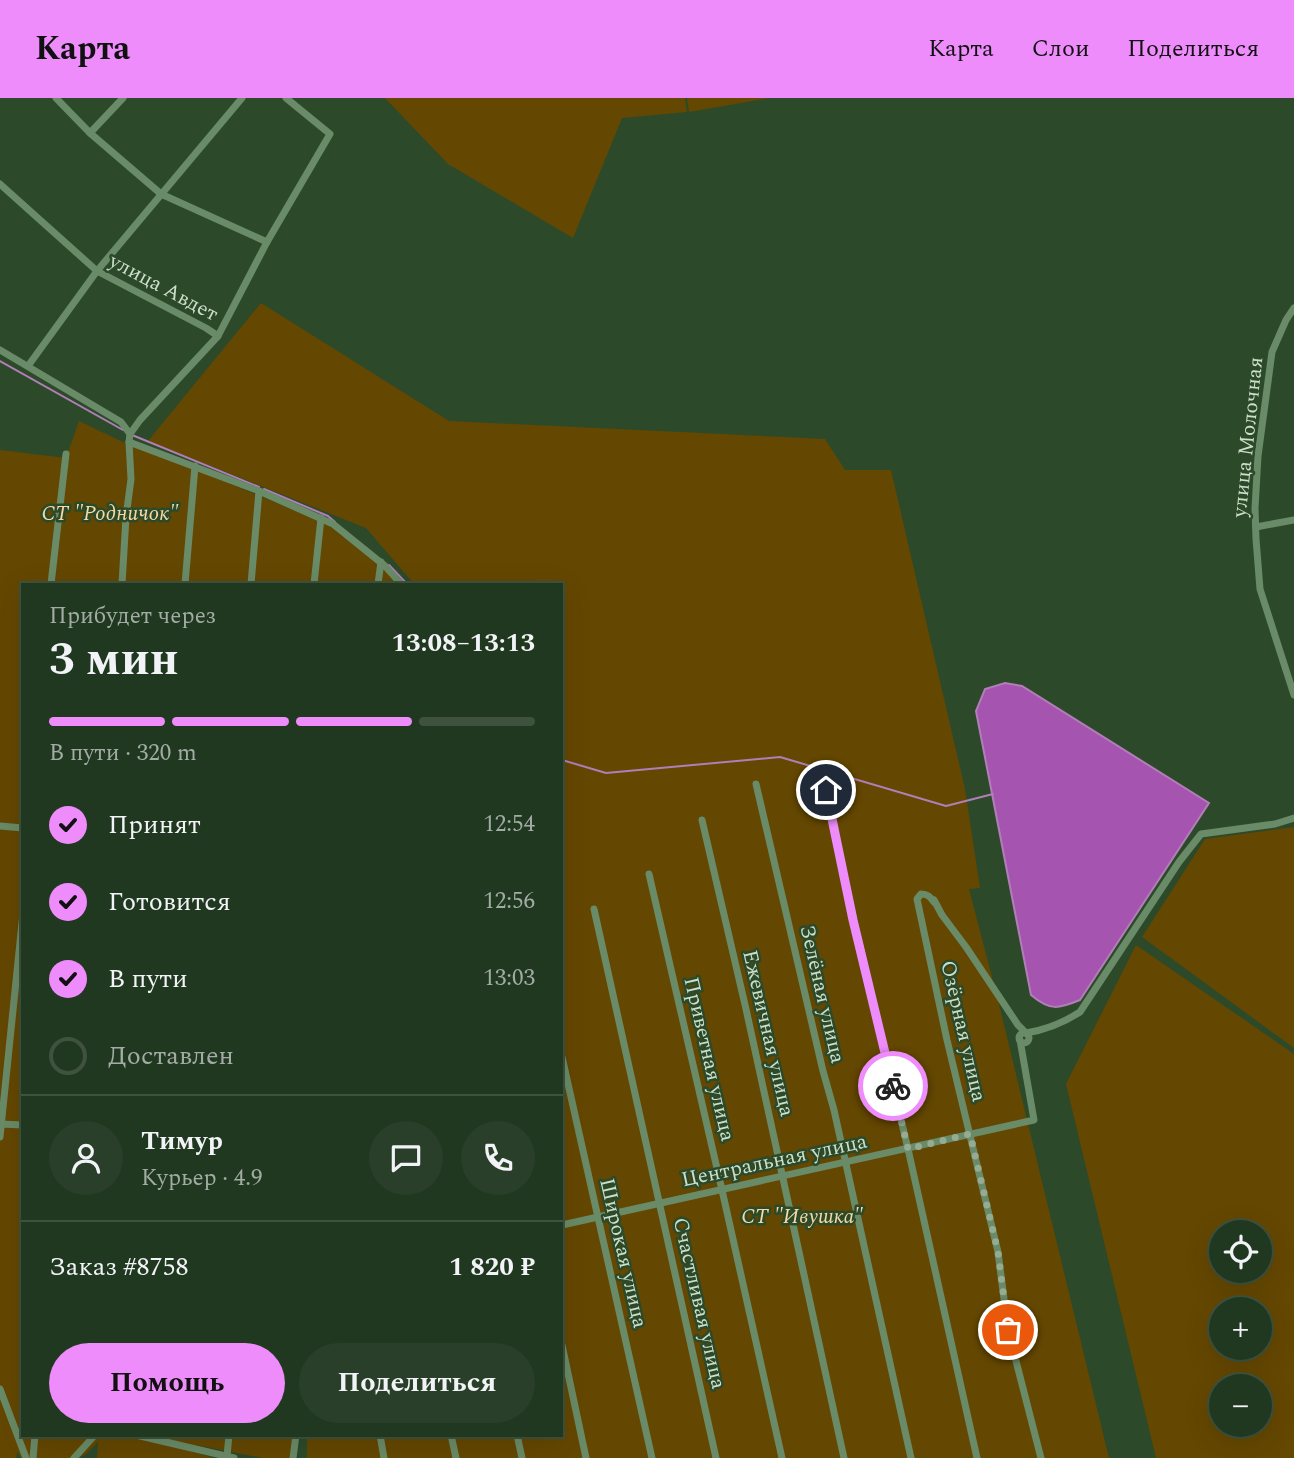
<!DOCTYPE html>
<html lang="ru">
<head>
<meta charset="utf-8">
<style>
	:root { --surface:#213820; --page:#293f29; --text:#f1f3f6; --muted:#a2aca5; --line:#3e523e; --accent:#ed8cfa }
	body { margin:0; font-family:Spectral,serif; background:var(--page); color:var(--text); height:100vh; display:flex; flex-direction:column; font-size:26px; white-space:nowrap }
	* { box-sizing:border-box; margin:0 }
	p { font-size:23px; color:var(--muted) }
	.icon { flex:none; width:38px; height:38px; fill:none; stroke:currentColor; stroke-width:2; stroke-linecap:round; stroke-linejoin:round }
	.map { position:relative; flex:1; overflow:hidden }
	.side { position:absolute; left:21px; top:485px; width:542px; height:854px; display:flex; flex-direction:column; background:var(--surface); border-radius:0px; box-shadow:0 7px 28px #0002,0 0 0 2px var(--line) }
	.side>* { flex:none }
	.fabs { position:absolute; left:1209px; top:1122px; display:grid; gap:14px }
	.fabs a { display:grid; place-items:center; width:63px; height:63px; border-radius:50%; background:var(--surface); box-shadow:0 7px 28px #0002,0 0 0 2px var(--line); font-size:35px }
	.pin { position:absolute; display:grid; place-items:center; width:60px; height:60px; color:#fff; margin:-30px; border:4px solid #fff; border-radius:50%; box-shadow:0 2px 7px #0007 }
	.courier { position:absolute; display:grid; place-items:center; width:70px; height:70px; margin:-35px; border:5px solid #ed8cfa; border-radius:50%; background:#fff; color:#222; box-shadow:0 2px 9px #0007 }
	.summary em { font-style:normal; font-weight:700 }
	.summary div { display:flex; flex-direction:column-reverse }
	.summary { display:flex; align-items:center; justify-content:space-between; height:119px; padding:0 28px }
	h1 { font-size:46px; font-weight:700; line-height:52px }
	.bar { display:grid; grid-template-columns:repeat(4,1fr); gap:10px 7px; align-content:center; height:84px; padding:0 28px }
	.bar i { height:9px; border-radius:5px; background:var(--line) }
	.bar .on { background:var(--accent) }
	.bar p { grid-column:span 4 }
	.line { display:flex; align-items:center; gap:18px; padding:0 28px; border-top:2px solid var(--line) }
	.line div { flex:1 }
	.round { display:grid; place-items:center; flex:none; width:74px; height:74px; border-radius:37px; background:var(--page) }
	ol { padding:0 28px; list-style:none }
	li { display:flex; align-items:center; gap:21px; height:77px }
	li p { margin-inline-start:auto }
	li .icon { padding:7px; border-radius:50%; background:var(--accent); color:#111; stroke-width:4 }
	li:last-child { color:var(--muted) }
	li i { width:38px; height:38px; border:4px solid var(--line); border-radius:50% }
	.primary-button { display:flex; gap:14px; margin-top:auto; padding:14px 28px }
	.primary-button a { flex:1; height:80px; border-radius:42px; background:var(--accent); color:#111; font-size:28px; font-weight:700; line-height:80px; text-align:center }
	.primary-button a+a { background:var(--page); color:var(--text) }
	header { display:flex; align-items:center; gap:42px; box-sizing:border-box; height:98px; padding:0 35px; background:var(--accent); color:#111 }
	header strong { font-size:33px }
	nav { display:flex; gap:38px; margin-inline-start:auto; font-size:24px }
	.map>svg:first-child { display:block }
</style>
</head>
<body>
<header>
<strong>Карта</strong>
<nav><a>Карта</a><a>Слои</a><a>Поделиться</a></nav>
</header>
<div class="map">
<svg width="1294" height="1360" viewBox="0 0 1294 1360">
	<rect width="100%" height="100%" fill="#2c4a2a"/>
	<g fill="#644700" fill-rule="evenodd">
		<path d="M385,0H685L687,14L622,20L573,140L448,66Z"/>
		<path d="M687,0H769L689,14Z"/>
		<path d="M261,205L449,323L825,341L845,372H891L965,691L980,790L969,791L998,902L1109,1360H307V1337H562V486H414L366,430L148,343Z"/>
		<path d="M79,323L129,347L195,371L327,426L389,475L400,486H23V1337H134L214,1360H97L98,1344L86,1356L79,1360H21L17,1354L16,1360H0V352L66,360Z"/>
		<path d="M1294,729V950L1142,839L1205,741Z"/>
		<path d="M1136,847L1294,956V1360H1156L1066,986ZM1222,1134H1260V1172H1222ZM1260,1211V1250H1222V1211ZM1260,1288V1326H1222V1288Z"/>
		<path d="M145,1337H293L290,1360H263Z"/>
	</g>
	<path fill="#a554b0" stroke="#b17eb8" stroke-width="2" d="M1005,585L1022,588L1209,705L1080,902C1058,911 1050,913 1031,897L976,613L985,591Z"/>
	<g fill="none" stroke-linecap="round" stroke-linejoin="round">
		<g stroke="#b17eb8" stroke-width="2">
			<path d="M0,263L123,332"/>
			<path d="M132,337L259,389"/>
			<path d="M264,391L328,418L335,424"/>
			<path d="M389,467L407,486"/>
			<path d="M562,662L606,675L780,659L946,708L993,696"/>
		</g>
		<g stroke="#6a8b67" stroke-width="7">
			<path d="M56,0L90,35L161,96L267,144"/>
			<path d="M90,35L123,0"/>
			<path d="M0,86L97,173L206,230L218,238"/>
			<path d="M1294,210L1286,222L1272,254L1258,358L1255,410L1256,441L1260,491L1294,597"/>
			<path d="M0,252L121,324L130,336"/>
			<path d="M28,268L97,173L242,0"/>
			<path d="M129,344L259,393L333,426L385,468L401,486"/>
			<path d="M1256,429L1294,422"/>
			<path d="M51,486L66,356"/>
			<path d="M122,486L126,419L131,381L129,344L130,336L140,322L218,238L267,144L330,36L286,0"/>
			<path d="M185,486L195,368"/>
			<path d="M251,486L259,393"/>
			<path d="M314,486L321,420"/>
			<path d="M378,486L381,464"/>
			<path d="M756,686L823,973L834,1012L911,1360"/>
			<path d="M826,692L854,823L908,1051L977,1360"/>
			<path d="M702,722L746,911L844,1360"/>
			<path d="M0,728L23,730"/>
			<path d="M649,776L722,1092L782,1360"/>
			<path d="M934,802L942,817L966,849L1018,927L1026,935C1045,932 1063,925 1080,914L1179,764L1201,736L1275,726L1294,720"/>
			<path d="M934,804C930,799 928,796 921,796L917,801L947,942L998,1154L1008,1232L1041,1360"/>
			<path d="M594,811L716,1360"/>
			<circle cx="1024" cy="940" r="5"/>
			<path d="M562,959L652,1360"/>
			<path d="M0,1026L23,1027"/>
			<path d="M0,1039L23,815"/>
			<path d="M562,1127L1034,1022L1020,942"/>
			<path d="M562,1247L586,1360"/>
			<path d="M0,1291L26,1360"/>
			<path d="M136,1337L234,1360"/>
			<path d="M380,1337L384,1360"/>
			<path d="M451,1337L456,1360"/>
			<path d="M517,1337L522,1360"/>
			<path d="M227,1358L229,1337"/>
			<path d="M33,1360L35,1337"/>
			<path d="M74,1360L95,1337"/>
			<path d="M293,1360L296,1337"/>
		</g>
	</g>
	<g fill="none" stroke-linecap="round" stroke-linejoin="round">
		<path stroke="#95ab93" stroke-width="7" stroke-dasharray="0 12.6" d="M893,988L908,1051L970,1036L998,1154L1008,1232"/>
		<path stroke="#ed8cfa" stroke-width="9" d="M826,692L853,822L893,988"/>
	</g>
	<g text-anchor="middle" stroke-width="5" stroke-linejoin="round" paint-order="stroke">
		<g font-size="21" fill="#cddfcb" stroke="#2c4a2a">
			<text transform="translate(164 189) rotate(28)" y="7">улица Авдет</text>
			<text transform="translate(1247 339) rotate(-84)" y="7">улица Молочная</text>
			<text transform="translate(823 896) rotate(77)" y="7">Зелёная улица</text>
			<text transform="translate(964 933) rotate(77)" y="7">Озёрная улица</text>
			<text transform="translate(769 935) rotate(77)" y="7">Ежевичная улица</text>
			<text transform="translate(710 961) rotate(77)" y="7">Приветная улица</text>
			<text transform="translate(774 1062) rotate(-12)" y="7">Центральная улица</text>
			<text transform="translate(624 1155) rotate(77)" y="7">Широкая улица</text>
			<text transform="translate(700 1205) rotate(77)" y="7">Счастливая улица</text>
		</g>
		<g font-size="21" font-style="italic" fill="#f6d9a4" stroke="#2c4a2a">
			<text x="110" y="422">СТ "Родничок"</text>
			<text x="802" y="1125">СТ "Ивушка"</text>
		</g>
	</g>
</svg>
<div class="fabs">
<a><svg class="icon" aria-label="locate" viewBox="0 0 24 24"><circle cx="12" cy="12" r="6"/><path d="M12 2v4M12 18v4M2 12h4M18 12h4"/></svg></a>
<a>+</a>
<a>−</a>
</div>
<div class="pin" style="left:1008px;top:1232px;background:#ea580c"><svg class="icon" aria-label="bag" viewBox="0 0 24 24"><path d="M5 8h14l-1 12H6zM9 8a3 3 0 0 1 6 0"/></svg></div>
<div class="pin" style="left:826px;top:692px;background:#1f2937"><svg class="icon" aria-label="home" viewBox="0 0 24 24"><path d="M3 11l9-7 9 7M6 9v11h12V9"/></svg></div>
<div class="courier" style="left:893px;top:988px"><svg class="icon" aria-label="bike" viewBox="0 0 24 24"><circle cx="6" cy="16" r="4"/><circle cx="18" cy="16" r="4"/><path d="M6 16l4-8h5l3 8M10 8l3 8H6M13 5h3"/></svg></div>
<section class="side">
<div class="summary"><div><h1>3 мин</h1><p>Прибудет через</p></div><em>13:08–13:13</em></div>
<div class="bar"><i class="on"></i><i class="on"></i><i class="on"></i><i></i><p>В пути · 320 m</p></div>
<ol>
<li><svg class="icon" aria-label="check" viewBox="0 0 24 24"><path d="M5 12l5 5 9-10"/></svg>Принят<p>12:54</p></li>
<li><svg class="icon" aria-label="check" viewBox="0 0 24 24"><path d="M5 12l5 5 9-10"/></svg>Готовится<p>12:56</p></li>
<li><svg class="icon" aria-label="check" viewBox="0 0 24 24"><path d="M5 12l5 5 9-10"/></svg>В пути<p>13:03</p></li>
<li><i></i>Доставлен</li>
</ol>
<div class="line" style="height:126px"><a class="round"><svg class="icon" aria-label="person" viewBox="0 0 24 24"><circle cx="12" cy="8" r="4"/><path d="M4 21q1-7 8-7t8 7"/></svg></a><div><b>Тимур</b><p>Курьер · 4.9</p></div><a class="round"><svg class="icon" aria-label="chat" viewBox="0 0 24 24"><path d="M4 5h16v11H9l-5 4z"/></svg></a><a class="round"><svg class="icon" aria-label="phone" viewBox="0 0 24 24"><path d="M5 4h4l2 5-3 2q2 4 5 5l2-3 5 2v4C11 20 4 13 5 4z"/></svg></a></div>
<div class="line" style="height:91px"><div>Заказ #8758</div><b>1 820 ₽</b></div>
<div class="primary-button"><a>Помощь</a><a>Поделиться</a></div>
</section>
</div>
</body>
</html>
